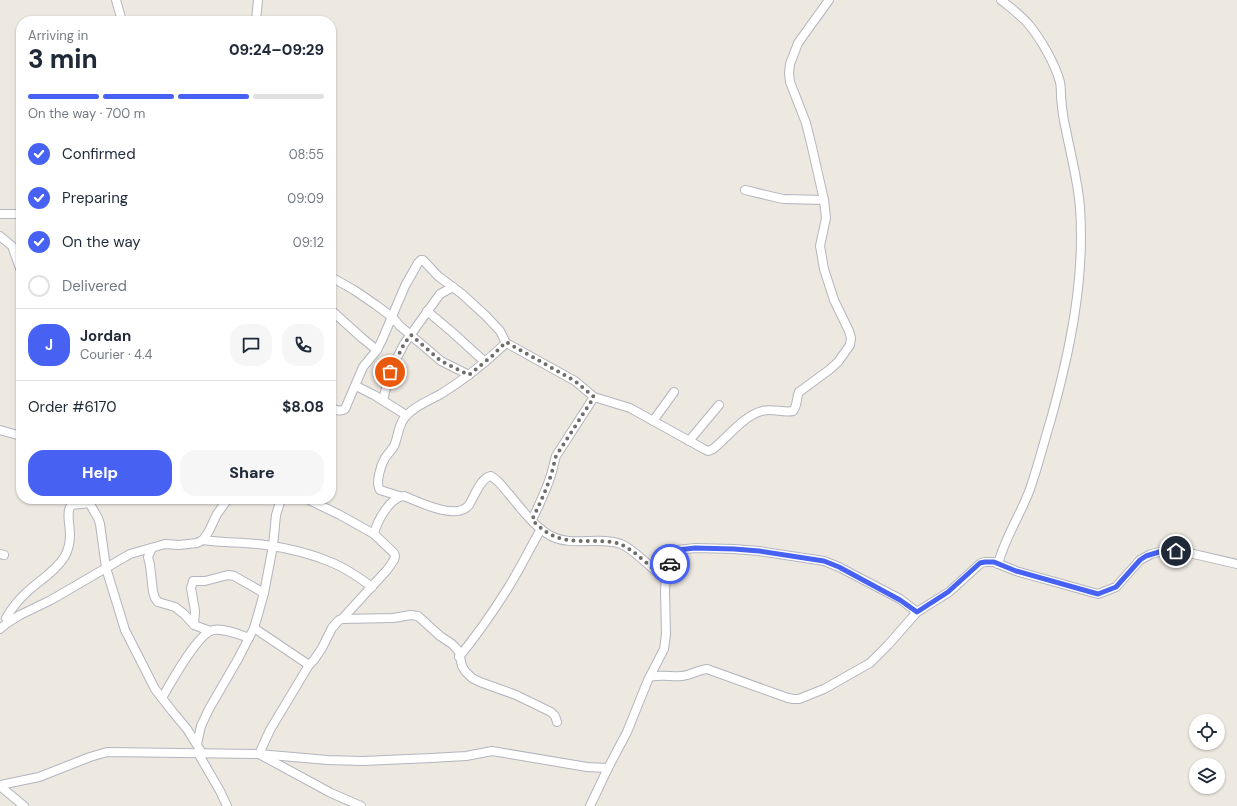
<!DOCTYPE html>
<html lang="en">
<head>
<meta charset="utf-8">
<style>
	:root { --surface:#fff; --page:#f6f6f7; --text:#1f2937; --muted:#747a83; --line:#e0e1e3; --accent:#4762f3 }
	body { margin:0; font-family:"DM Sans",sans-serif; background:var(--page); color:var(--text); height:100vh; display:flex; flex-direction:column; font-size:15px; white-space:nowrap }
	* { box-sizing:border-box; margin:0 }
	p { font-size:13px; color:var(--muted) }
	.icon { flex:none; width:22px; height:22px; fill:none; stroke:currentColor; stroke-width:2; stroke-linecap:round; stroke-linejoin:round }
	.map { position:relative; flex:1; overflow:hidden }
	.sheet { position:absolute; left:16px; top:16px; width:320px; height:488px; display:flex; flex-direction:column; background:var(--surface); border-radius:16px; box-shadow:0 1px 3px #0004 }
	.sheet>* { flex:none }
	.tools { position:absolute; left:1189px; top:714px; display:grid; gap:8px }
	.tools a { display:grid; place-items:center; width:36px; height:36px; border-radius:50%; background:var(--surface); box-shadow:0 1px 3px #0004; font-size:20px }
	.pin { position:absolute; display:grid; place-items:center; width:34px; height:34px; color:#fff; margin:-17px; border:2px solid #fff; border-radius:50%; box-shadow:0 1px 4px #0007 }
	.courier { position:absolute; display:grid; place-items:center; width:40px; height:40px; margin:-20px; border:3px solid #4762f3; border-radius:50%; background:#fff; color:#222; box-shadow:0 1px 5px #0007 }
	.overview em { font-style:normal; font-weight:800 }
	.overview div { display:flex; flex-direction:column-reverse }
	.overview { display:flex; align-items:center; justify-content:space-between; height:68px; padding:0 12px }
	h1 { font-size:26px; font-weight:800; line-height:30px }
	.bar { display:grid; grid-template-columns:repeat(4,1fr); gap:6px 4px; align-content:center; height:48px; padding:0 12px }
	.bar i { height:5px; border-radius:3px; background:var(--line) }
	.bar .current { background:var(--accent) }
	.bar p { grid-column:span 4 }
	.line { display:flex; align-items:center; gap:10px; padding:0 12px; border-top:1px solid var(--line) }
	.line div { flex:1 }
	.round { display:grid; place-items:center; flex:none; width:42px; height:42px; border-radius:16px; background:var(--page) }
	ol { padding:0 12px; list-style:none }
	li { display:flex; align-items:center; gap:12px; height:44px }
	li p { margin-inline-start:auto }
	li .icon { padding:4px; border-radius:50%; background:var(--accent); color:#fff; stroke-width:4 }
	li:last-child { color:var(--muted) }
	li i { width:22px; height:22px; border:2px solid var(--line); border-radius:50% }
	.button { display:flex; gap:8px; margin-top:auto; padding:8px 12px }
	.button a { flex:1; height:46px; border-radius:16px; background:var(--accent); color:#fff; font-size:16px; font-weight:800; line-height:46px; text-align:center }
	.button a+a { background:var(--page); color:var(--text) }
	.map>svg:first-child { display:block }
</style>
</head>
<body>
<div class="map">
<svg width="1237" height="806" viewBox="0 0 1237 806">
	<rect width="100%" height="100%" fill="#ede8e0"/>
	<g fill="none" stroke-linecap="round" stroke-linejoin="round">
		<defs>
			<g id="minor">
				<path d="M116,0L122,21"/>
				<path d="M256,21L258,0"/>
				<path d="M745,190L783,199L824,200"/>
				<path d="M0,214H21"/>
				<path d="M0,236L12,246L21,271"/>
				<path d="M331,277L354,290L376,305L392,317L400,326L441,361L469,375"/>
				<path d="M331,310L362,338L377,350"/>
				<path d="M427,311L452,332L485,362"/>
				<path d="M356,386L374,395L406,415"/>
				<path d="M383,400L390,372L404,344L440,294L453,287"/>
				<path d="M331,408C336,410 340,412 345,409L363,367L377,350L382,340L405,286L418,263L421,260H423L438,276L462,294L486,316L500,331L506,343L510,345L575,381L594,397L630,408L704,449L708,451L713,449C727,438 743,416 762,411C772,408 783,413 793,411C798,405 796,398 799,392L829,370L838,362L850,345L851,338L849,331L834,300L824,269L820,246L826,218L824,200L811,143L806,123L790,82L789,73L790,64L798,43L829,0"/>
				<path d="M653,421L674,392"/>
				<path d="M0,430L21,436"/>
				<path d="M689,441L719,405"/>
				<path d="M399,496L380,490C375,483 381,465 385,458C388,453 392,450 394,446C399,435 398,423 407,415C416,405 430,400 441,394C465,379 486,362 506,343"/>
				<path d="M87,499L98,518L100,524L106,568L125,630L155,689L172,711L187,729L202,753"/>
				<path d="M307,499L340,515L374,534"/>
				<path d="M532,520C539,505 546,491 551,475C553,469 554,462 556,456L594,397"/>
				<path d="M203,540C224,543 244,542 265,545C288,548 312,554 333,563C347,569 360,578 372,587"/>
				<path d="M152,548L148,557L150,565L153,592L155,598L158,602L175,607L184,614L194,625L210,631"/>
				<path d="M0,554L4,555"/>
				<path d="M998,564C1005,537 1021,514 1030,489C1038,466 1044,442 1051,419C1070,351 1085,279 1080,208C1078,181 1071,156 1066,130C1063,119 1062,108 1061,97C1061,92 1061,87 1060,82C1055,64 1042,41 1030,26C1022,16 1011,8 1001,0"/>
				<path d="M6,618C12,608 19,599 27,592C40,580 56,571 65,556C68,550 70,542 70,535C70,525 66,513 71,505L90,503"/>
				<path d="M342,619L387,570L394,560L395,556L394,553L374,534C377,521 390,497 404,496C419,502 457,521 469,505C474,497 481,477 491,476C498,480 503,487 508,493C521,508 533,526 551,536C572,547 599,536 621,544C635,550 653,570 666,580"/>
				<path d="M194,625L195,611L191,588L193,581H205L228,575L234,576L264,593"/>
				<path d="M254,628L309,665"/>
				<path d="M0,629L7,623L20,615L51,600L130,554L165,544L179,545L197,543L203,540L209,531L217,514L228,499"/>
				<path d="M459,657C477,635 493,612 508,588C520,569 530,548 541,529"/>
				<path d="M650,677C661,674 672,677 682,676C691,675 698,670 707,669L788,698L793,699H799L824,689L870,663L888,645L917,612L949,592L981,563L985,562H994L1016,571L1098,594L1116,587L1140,560L1151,554L1159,552L1166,550L1185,552L1237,564"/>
				<path d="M162,698C170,684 198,633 213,630C224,628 238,634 249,638"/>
				<path d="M197,744L201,726L209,709L238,659L254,628L257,618L264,593L273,546L276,515L281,499"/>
				<path d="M198,753L220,791L227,806"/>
				<path d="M0,785L39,777L90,757L107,752L259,754L327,760L363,761L431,758L466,756L492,751L587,767L608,768L627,732L648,680L664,649L666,634L665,590L666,576L672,556L677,550L695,548L734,549L759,551L824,561L839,567L900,599L917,612"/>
				<path d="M0,786L24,806"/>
				<path d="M361,806L331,793L259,754L270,730L309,665L314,660L322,648L332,628L339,620L342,619L393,618L411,615L418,616L440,636L452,644L456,648L459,652L462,666L465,671L472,678L480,682L516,695L551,712L555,716L557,722"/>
				<path d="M590,806L608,768"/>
			</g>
		</defs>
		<use href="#minor" stroke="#b3b5bf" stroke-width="10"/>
		<use href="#minor" stroke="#fff" stroke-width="8"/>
	</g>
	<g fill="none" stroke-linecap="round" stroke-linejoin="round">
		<path stroke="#706e6b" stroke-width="4" stroke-dasharray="0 7.2" d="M390,372L404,344L411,335L441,361L469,375L492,356L506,342L575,381L594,397L556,456C554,463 553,469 551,475C546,491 539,505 532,520C552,539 562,541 590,541C600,541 611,541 620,544C635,550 653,570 666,580L670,564"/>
		<path stroke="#4762f3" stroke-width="5" d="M670,564L672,556L677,550L695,548L734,549L759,551L824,561L839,567L900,600L917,612L948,592L980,563L985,562H994L1016,571L1098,594L1116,587L1140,560L1146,556L1159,552L1166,550L1176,551"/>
	</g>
</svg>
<div class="tools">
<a><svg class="icon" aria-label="locate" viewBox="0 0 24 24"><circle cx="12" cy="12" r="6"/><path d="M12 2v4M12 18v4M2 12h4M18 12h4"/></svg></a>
<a><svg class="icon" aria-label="layers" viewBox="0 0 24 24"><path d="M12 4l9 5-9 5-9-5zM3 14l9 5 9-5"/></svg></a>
</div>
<div class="pin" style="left:390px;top:372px;background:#ea580c"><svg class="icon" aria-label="bag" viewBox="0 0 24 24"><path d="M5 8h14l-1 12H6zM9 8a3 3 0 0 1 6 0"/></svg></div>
<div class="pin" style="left:1176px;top:551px;background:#1f2937"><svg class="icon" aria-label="home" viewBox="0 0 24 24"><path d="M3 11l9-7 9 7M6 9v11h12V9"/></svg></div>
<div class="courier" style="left:670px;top:564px"><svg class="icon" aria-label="car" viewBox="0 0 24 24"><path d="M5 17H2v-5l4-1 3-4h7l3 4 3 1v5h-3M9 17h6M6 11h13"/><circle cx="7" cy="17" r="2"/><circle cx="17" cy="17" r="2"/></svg></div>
<section class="sheet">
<div class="overview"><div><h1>3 min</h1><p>Arriving in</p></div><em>09:24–09:29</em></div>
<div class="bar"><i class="current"></i><i class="current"></i><i class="current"></i><i></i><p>On the way · 700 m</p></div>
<ol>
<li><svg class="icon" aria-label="check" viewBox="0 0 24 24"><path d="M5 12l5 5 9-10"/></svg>Confirmed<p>08:55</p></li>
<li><svg class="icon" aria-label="check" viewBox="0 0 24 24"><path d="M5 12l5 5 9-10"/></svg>Preparing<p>09:09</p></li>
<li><svg class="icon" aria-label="check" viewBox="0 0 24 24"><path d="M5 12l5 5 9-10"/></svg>On the way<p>09:12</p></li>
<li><i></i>Delivered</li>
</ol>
<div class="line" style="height:72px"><b class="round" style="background:var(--accent);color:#fff">J</b><div><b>Jordan</b><p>Courier · 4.4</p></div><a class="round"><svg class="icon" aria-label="chat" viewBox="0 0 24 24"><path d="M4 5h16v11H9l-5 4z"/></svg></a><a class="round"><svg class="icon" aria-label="phone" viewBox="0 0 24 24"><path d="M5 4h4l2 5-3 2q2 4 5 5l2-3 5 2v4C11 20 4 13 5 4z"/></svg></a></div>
<div class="line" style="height:52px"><div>Order #6170</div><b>$8.08</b></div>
<div class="button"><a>Help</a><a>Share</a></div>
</section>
</div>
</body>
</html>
